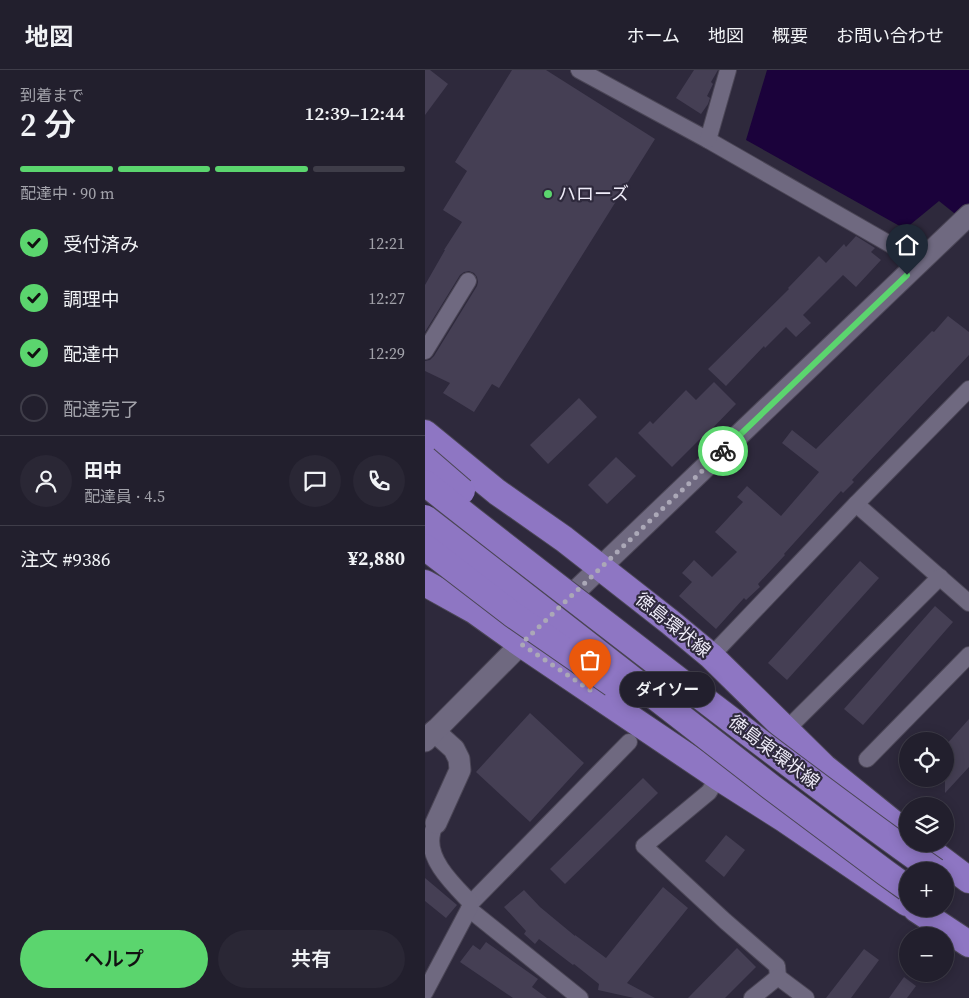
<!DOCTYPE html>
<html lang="ja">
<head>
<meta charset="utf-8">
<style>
	:root { --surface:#221f2d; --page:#2a2735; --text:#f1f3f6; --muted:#a2a2aa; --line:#3f3d49; --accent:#5bd56e }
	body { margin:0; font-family:"Source Serif 4","Noto Sans JP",serif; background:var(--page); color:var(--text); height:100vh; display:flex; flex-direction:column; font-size:19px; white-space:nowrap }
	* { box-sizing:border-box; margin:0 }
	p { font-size:16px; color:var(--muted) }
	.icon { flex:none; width:28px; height:28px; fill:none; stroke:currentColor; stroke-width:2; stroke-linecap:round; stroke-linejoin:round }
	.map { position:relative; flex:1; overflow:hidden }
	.panel { display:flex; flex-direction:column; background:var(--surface); width:425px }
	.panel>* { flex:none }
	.buttons { position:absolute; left:474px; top:662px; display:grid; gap:10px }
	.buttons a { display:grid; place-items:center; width:55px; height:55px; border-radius:50%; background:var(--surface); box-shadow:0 2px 12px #0003,0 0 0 1px var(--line); font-size:25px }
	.pin { position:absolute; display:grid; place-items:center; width:42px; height:42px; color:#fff; margin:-51px -21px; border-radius:50% 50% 50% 0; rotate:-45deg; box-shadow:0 0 5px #0007 }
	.pin .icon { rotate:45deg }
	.courier { position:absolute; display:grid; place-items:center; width:50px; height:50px; margin:-25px; border:4px solid #5bd56e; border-radius:50%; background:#fff; color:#222; box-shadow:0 1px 6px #0007 }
	.bubble { position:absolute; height:35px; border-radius:18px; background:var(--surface); box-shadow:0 2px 12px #0003,0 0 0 1px var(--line); font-size:16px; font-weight:600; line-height:35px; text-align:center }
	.head em { font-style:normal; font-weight:600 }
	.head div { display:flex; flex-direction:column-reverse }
	.head { display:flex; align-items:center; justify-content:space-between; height:85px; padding:0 20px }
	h1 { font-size:32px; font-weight:600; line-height:38px }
	.bar { display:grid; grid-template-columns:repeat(4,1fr); gap:8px 5px; align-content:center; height:60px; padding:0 20px }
	.bar i { height:6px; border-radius:4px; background:var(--line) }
	.bar .selected { background:var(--accent) }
	.bar p { grid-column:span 4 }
	.line { display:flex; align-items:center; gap:12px; padding:0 20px; border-top:1px solid var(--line) }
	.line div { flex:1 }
	.round { display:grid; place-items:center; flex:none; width:52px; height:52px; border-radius:26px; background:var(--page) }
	ol { padding:0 20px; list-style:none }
	li { display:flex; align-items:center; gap:15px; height:55px }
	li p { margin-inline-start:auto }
	li .icon { padding:5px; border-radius:50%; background:var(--accent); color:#111; stroke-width:4 }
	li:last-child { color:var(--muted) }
	li i { width:28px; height:28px; border:2px solid var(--line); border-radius:50% }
	.cta { display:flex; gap:10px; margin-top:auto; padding:10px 20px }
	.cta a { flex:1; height:58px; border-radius:30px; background:var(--accent); color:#111; font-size:20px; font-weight:600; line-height:58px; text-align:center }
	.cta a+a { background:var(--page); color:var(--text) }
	header { display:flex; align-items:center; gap:30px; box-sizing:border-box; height:70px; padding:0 25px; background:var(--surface); border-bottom:1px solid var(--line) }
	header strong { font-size:24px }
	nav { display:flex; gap:28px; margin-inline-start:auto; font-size:18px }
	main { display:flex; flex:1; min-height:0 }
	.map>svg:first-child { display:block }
</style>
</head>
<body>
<header>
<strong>地図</strong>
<nav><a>ホーム</a><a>地図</a><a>概要</a><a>お問い合わせ</a></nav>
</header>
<main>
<section class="panel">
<div class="head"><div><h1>2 分</h1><p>到着まで</p></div><em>12:39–12:44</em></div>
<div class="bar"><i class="selected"></i><i class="selected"></i><i class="selected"></i><i></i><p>配達中 · 90 m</p></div>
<ol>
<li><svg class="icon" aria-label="check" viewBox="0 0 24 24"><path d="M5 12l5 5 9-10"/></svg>受付済み<p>12:21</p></li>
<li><svg class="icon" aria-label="check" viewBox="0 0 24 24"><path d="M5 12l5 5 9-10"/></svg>調理中<p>12:27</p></li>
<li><svg class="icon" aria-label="check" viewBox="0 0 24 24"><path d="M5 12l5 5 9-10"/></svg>配達中<p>12:29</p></li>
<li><i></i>配達完了</li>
</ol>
<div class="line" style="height:90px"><a class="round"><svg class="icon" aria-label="person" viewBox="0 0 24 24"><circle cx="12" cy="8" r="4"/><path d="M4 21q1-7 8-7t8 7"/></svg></a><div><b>田中</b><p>配達員 · 4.5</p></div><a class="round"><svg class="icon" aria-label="chat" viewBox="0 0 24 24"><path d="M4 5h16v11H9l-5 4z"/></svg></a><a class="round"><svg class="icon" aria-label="phone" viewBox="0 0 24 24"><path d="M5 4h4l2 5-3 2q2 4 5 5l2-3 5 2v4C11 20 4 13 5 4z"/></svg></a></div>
<div class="line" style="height:65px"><div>注文 #9386</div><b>¥2,880</b></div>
<div class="cta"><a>ヘルプ</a><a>共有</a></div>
</section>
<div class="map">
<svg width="544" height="928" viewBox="0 0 544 928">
	<rect width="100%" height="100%" fill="#2e293c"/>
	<path fill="#1b023b" d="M342,0H544V155L514,131L480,159L321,70Z"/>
	<g fill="#453f54">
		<path d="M0,0H5L23,14L0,45Z"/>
		<path d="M87,0H121L230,69L74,318L67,314L49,342L18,323L25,313L0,301V291L5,290L9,286L52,216L53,212L52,207L49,203L44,201L39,202L35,205L0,262V215L20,180H19L37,152L18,140L42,101L30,92Z"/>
		<path d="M269,0H293L286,12L288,14L282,26L285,28L283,34L276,44L251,28Z"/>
		<path d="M431,166L450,178L446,182L456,190L431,217L418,205L378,245L386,253L371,267L361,257L340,278L339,276L301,316L283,299L364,219L363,218L394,186L401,193L419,174L421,177Z"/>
		<path d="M523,246L544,262V285L427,410L429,412L418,423L416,421L359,484L360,485L333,514L335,517L321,530L319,528L291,559L254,526L267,512L257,503L269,490L287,507L312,482L290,462L318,432L312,427L322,416L356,446L394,402L357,373L367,360L391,379L507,261L509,262Z"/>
		<path d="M289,312L311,334L278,368L277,367L247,397L213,363L225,351L228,354L261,320L271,330Z"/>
		<path d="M154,328L172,347L123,394L105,375Z"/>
		<path d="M191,387L211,406L182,434L163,415Z"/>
		<path d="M435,491L454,508L362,610L343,593Z"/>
		<path d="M510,536L528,552L438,655L419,639Z"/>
		<path d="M105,643L159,693L105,752L51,702Z"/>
		<path d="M544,649V697L520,723V676Z"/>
		<path d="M218,708L233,723L140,814L125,799Z"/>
		<path d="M301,765L320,780L299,807L280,791Z"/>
		<path d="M0,808L32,835L21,848L0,831Z"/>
		<path d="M238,817L263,838L202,913L230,928H209L173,920L174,914L149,894L148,895L114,869L110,874L99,864L101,861L79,837L99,820L115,837L150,866V865L181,888Z"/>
		<path d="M61,872L113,909L107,917L122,928H88L35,892L48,875L55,880Z"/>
		<path d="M312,878L331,897L300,928H263Z"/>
		<path d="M439,879L454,890L426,928H401Z"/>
		<path d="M479,907L491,916L482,928H464Z"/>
	</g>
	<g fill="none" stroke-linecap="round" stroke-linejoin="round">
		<defs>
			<g id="minor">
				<path d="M154,0L283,70L496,192"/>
				<path d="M283,70L303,0"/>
				<path d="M0,281L43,211"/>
				<path d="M431,434L544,533"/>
				<path d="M286,586L431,434L544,319"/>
				<path d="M361,660L515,507"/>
				<path d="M442,689L544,585"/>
				<path d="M293,707L284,722L219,776L300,851L352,896L353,907"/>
				<path d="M46,833L204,672"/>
				<path d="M44,839L155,928"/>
				<path d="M0,922L44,839L46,833C30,816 1,790 7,764C7,761 10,757 11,753"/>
				<path d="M327,928L353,907L381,928"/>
			</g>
			<g id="tertiary">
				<path d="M134,537L544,145"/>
				<path d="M9,661L29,679L34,689L35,700L11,753"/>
				<path d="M0,671L107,563"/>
			</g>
			<g id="primary">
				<path d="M0,363L72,422L139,469L245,552L286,586L399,697L482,764"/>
				<path d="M0,513L50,541L96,574L293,707L359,749L482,833"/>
				<path d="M496,774L544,810"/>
				<path d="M491,839L544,874"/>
			</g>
		</defs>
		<use href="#minor" stroke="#4b4656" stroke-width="18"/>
		<use href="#tertiary" stroke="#4b4656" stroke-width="23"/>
		<use href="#primary" stroke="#4b4656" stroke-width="28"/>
		<use href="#minor" stroke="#6f6980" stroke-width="16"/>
		<use href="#tertiary" stroke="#6f6980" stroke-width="21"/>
		<use href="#primary" stroke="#8e76c3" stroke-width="26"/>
		<defs>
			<g id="primary-bridge">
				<path d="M0,389L37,421"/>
				<path d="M0,413C84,480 170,545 255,611C339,675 423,740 510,801"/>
				<path d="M0,448L346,717L461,803L482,818"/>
				<path d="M0,477L87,544L188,614"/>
			</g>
		</defs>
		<use href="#primary-bridge" stroke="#4b4656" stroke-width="28" stroke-linecap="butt"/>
		<use href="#primary-bridge" stroke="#8e76c3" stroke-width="26"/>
	</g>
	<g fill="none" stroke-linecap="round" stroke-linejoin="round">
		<path stroke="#aba8b7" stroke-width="5" stroke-dasharray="0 9" d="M165,620L96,574L298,381"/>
		<path stroke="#5bd56e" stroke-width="6" d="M298,381L482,205"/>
	</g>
	<circle fill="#5bd56e" stroke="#2e293c" stroke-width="2" cx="123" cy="124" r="5"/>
	<g text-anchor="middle" stroke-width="4.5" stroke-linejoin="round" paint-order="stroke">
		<g font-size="18" fill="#efecf9" stroke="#2e293c" text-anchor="start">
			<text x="133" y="130">ハローズ</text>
		</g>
		<g font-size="18" fill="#efecf9" stroke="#2e293c">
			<text transform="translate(248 555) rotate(39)" y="6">徳島環状線</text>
			<text transform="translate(349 682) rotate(37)" y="6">徳島東環状線</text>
		</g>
	</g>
</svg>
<div class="buttons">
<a><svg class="icon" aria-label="locate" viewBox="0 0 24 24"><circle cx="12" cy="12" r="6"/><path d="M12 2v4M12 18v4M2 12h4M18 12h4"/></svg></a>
<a><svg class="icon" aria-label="layers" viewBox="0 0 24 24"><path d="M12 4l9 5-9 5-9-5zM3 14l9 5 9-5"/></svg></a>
<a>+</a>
<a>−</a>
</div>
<div class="pin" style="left:165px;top:620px;background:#ea580c"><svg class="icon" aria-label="bag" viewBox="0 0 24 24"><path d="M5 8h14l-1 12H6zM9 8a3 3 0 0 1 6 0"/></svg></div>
<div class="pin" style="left:482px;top:205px;background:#1f2937"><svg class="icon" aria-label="home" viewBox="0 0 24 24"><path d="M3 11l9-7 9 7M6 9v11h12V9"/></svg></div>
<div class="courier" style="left:298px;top:381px"><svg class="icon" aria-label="bike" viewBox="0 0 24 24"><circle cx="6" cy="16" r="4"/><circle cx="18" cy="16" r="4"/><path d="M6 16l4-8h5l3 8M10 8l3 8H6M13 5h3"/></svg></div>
<div class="bubble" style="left:195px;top:602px;width:95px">ダイソー</div>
</div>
</main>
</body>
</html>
